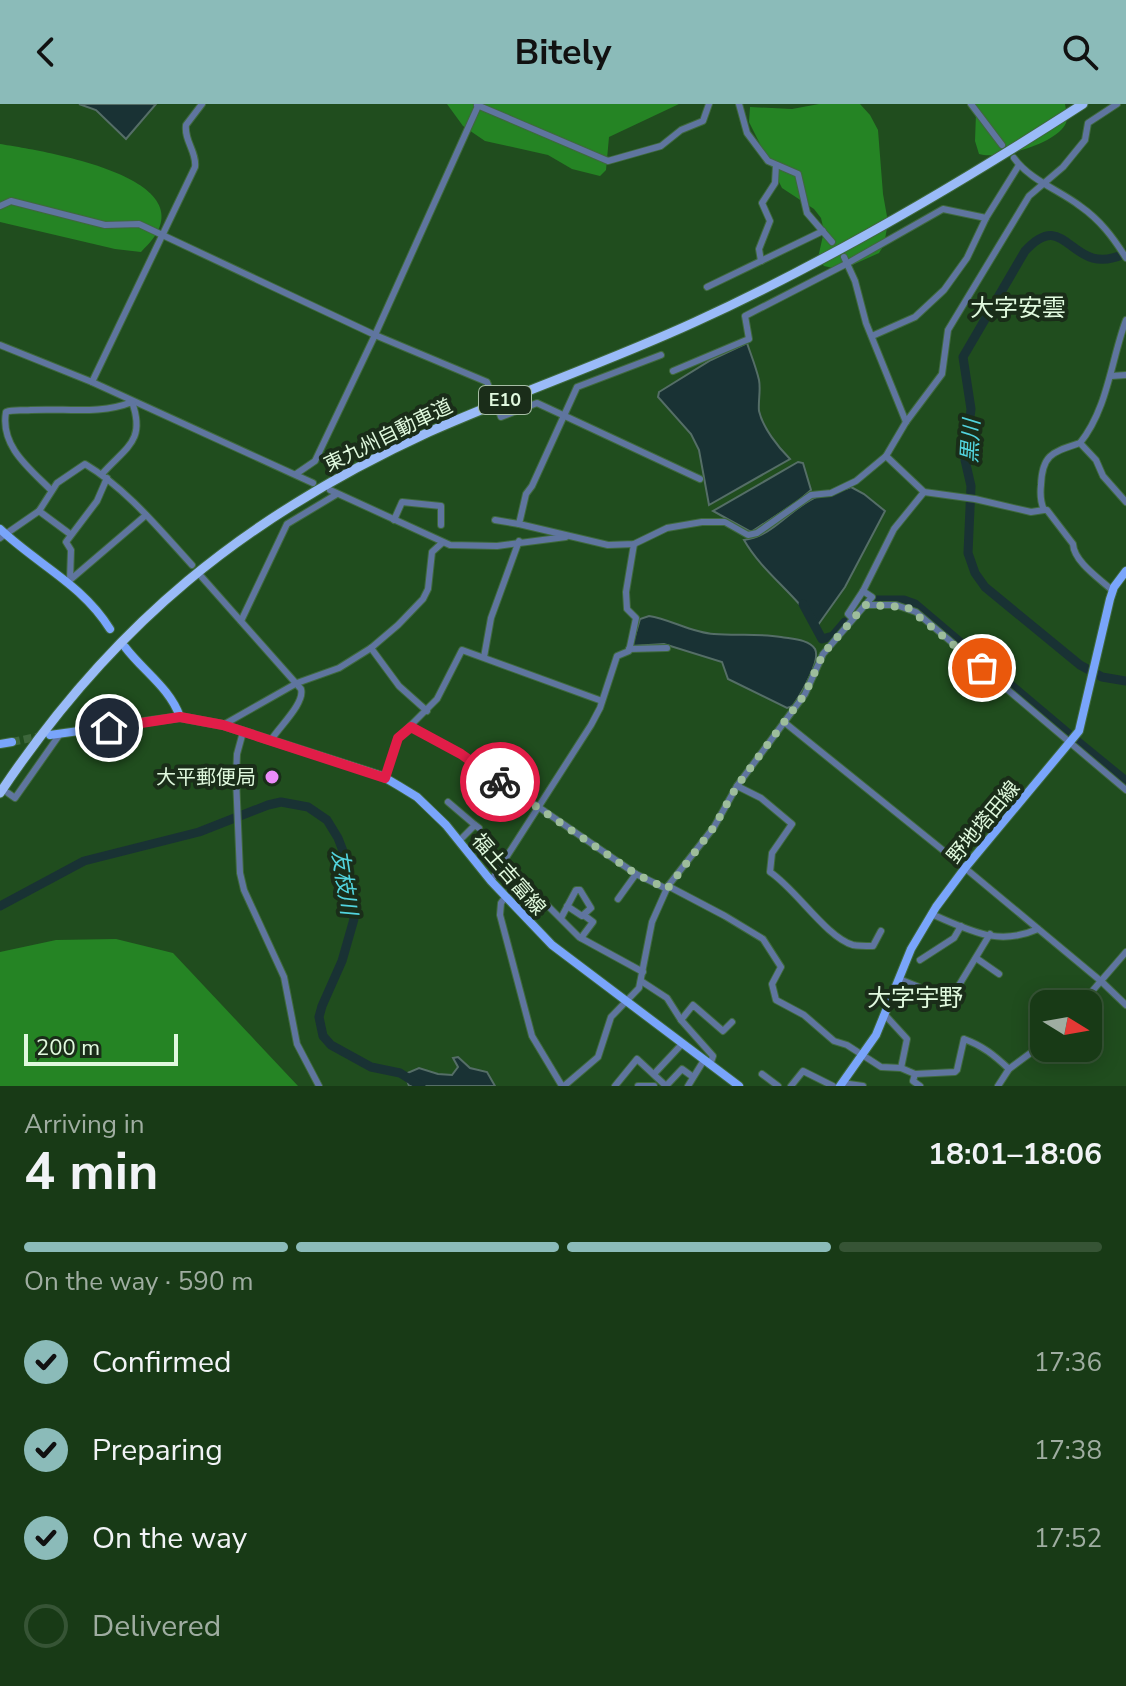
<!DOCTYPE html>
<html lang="en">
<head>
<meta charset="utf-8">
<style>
	:root { --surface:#183a16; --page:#21411f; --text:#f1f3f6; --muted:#9fada1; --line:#365435; --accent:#8bbbb9 }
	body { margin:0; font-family:"Nunito Sans","Noto Sans JP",sans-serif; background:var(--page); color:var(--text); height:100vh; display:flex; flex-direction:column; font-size:30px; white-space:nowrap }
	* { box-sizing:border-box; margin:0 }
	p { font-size:26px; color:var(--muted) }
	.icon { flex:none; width:44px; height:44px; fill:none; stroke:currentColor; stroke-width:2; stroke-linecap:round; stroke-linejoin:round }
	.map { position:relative; height:982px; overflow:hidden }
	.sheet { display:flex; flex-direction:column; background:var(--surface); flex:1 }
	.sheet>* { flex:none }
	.needle { width:52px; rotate:101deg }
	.tools { position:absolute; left:1030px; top:886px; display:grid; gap:16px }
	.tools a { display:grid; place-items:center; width:72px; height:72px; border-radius:16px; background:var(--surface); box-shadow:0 4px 20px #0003,0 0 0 2px var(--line); font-size:40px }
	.scale { position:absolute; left:24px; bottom:20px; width:154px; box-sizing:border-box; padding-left:8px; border:4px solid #e0f9de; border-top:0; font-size:22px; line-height:28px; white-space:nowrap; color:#e0f9de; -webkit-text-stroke:6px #1a2d19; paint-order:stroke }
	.pin { position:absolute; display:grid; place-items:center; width:68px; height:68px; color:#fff; margin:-34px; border:4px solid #fff; border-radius:50%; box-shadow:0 2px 8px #0007 }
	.courier { position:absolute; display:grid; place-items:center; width:80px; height:80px; margin:-40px; border:6px solid #e11d48; border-radius:50%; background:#fff; color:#222; box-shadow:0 2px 10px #0007 }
	.headline em { font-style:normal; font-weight:700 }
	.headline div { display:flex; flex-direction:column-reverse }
	.headline { display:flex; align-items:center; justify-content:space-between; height:136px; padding:0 24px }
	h1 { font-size:52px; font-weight:700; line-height:60px }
	.bar { display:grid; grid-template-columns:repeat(4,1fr); gap:12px 8px; align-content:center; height:96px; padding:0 24px }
	.bar i { height:10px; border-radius:6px; background:var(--line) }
	.bar .current { background:var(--accent) }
	.bar p { grid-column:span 4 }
	ol { padding:0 24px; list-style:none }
	li { display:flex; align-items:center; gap:24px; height:88px }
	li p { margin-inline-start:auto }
	li .icon { padding:8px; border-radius:50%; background:var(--accent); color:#111; stroke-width:4 }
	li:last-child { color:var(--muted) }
	li i { width:44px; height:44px; border:4px solid var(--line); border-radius:50% }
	header { display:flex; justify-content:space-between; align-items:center; height:104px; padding:0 24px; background:var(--accent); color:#111; font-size:36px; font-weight:700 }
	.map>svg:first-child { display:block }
</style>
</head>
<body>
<header><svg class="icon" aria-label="back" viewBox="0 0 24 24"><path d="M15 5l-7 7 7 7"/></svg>Bitely<svg class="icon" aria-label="search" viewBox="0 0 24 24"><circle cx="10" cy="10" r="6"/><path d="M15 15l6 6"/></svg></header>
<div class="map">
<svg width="1126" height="982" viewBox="0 0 1126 982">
	<rect width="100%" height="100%" fill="#204d1e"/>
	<g fill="#258424">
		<path d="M447,0H679L609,33L606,66L600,72L572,65L548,51L485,37L463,22Z"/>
		<path d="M819,0H860L870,11L878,26L883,90L888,118L884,141L879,149L841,166L824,162L818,154L824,127L821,114L814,105L782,84L749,18L750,3L792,5Z"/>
		<path d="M968,0H1065C1066,6 1068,14 1066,19C1057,40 998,56 979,50L975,37L976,9Z"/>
		<path d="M0,40C44,47 222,75 141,148L115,145L0,118Z"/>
		<path d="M116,835L173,849L298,982H0V848L56,836Z"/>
	</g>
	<g fill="#193234" stroke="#556e67" stroke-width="2">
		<path d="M79,0H156L126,35L96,6Z"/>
		<path d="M747,239C751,251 756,263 759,276C761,286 758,297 759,307C763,324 778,343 790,355L709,401L699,346L691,330L658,293L659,288L711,256Z"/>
		<path d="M798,358L803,359L811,386L797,398L751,428L713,407Z"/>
		<path d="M851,383L864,390L885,407L845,483L818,521L806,500L801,502C781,479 759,462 744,436C772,433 789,406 814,394C825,389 839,388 851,383Z"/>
		<path d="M649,512C670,515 692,529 714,530C737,532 758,529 781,533C791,535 809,535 815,545C821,557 800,591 793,602L787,604L728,575L722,558L664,540L632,542L640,515Z"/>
		<path d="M458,953L470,964L487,968L495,982H409L405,970L419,964L438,970L452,971L458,963L453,954Z"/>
	</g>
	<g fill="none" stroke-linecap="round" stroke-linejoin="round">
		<g stroke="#193234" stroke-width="9">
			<path d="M1126,149C1069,177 1068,100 1025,147L963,253L971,305L965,356L971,382L968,449L975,469L985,483L1080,561L1102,573L1126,577"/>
			<path d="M874,496H904L915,500L1070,631"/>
			<path d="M803,500L822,535L833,532L845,518"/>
			<path d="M1077,637L1126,677"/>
			<path d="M0,802L84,757L199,728L268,701L281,698L308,703L327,716L338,734L343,747L346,785L354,815L342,857L322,902L319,913L323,932L331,941L371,963L400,969L421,982"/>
		</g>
		<path stroke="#3d673b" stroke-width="8" stroke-dasharray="8 4" stroke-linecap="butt" d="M12,638L41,632"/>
		<defs>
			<g id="minor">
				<path d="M739,0L747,29L768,57L798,70L807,109L832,138"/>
				<path d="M971,0L1002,41"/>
				<path d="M477,1L608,57L661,42L681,26L703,17L709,0"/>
				<path d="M1014,54C1030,76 1059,86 1080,102C1100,116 1113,133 1126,154"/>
				<path d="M0,102L11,97L105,121L139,120L375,231L487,278L493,294"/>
				<path d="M844,153L855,177L866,219L906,318"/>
				<path d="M761,157L759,145L770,117L762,99L775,79L776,61"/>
				<path d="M707,183L823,127"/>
				<path d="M872,232L915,213L944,186L967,154L986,114L1019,61"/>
				<path d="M0,241L92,278L313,379"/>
				<path d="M661,251L577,283L532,382L526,390L519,420L608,441L634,440L667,424L702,418H725L748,431L757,429L811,391L831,389L856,377L886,352L906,318L942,270L948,226L1029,92L1063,63L1085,36L1088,19L1117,0"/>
				<path d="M673,267L749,235L745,212L848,159L943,105L986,114"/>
				<path d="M1111,272L1126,271"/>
				<path d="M92,278L195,63C197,48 184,37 186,21L202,0"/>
				<path d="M499,307L501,313L537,299L700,375"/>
				<path d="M1080,339L1096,356L1103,372L1126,398"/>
				<path d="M886,352L924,388L975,395L1031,408L1044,406"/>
				<path d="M102,370C126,343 146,337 132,298"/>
				<path d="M296,370L315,357L375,231L478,2"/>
				<path d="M51,386C29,364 0,342 6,308C14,305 23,307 31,306C65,304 100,311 132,298"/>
				<path d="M330,386L450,441L497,442L566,433"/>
				<path d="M39,407L70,430"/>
				<path d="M394,416L402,398L441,402V421"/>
				<path d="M495,416L519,420"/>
				<path d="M0,434L39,407L57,379L85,360C127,385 159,425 192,461"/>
				<path d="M200,471L301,585C305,599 280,622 271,636"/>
				<path d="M70,476L71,446L66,438L97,397L107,374"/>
				<path d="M70,476L146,411"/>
				<path d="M1113,487C1100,475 1074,458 1073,440L1047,406H1044C1040,397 1040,390 1041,381C1042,350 1053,348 1080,339C1108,304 1111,256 1126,216"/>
				<path d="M865,501H896L916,508L1126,686"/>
				<path d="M852,514L848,510L863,487L894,425L924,388"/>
				<path d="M241,517L287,420L337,390"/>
				<path d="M371,544L399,582L427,607"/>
				<path d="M629,545L667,544"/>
				<path d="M484,553L491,514L519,437"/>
				<path d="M784,618L965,764L1102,878L1126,901"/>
				<path d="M223,621L297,579L339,564L371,544L398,521L423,495L428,485L432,448L442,439"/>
				<path d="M411,623L461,650L636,770L667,785"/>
				<path d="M243,628L237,650L236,674L240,769L244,786L284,873L297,940L319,982"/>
				<path d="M385,674L398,634L437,595L462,546L602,597"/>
				<path d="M737,682L761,694L792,720L772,749L770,768C796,785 826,833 853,841C859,842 866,842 873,842L881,827"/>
				<path d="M8,689L15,694L60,630"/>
				<path d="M448,698L475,721"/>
				<path d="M459,737L475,721L479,724"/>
				<path d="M504,756L526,786L545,799L579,833L643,868"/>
				<path d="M491,777L591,621L600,604L617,552L629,547L636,514L627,505L626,488L634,440"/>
				<path d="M668,782L725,812L763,835L781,863L772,880L776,896L804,911L834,937L847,941L881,963L901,964L915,970L913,977L920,982"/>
				<path d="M506,792L501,799L500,811L532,932L562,982"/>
				<path d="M618,795L636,770"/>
				<path d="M931,810C970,826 997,843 1038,825"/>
				<path d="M561,814L576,786H580L591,804L582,812L567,802"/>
				<path d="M581,834L593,818L585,812"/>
				<path d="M976,854L999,870"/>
				<path d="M920,856L954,834L961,822"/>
				<path d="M899,875L919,883"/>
				<path d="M641,877L667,894L681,916"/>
				<path d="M950,896L990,830"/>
				<path d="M1081,900L1126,848"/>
				<path d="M886,912L907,935L901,964"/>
				<path d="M710,961L713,952L681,916L693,901L723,927L732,918"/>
				<path d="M654,970L682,940"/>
				<path d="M762,970L778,982"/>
				<path d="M915,970L955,968L957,966L964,935C983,942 994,951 1009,965"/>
				<path d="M842,979L863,982"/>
				<path d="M564,982L598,953L611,913L639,884L652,818L668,782L714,723L737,682L805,590L823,550L872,493L863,487"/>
				<path d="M615,982L637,955L666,982"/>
				<path d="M638,982H654"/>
				<path d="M666,982L682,965L693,973"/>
				<path d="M688,982L704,956"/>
				<path d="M791,982L803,967L833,982"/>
				<path d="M998,982L1009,965L1044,939"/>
			</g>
			<g id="major">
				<path d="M0,425C38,461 82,480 110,525"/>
				<path d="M125,543C143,567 170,584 180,613L223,621L382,672L399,682L417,693L446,721L491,777L552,841L739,982"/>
				<path d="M50,631L180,613"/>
				<path d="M0,640L12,638"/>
				<path d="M840,982L876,931L911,845L936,803L965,764L1079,627L1110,495L1114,483L1126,467"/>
			</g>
			<path id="highway" d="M0,689C113,520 244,413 429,328C517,289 608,258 695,218C829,157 959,80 1083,0"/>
		</defs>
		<use href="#minor" stroke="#3f693d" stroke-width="8"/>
		<use href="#major" stroke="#3f693d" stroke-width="10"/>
		<use href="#highway" stroke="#3f693d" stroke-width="11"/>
		<use href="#minor" stroke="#5f759f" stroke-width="6"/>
		<use href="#major" stroke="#79a5fb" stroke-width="8"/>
		<use href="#highway" stroke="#9abbf8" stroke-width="9"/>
	</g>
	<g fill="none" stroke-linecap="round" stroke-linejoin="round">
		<path stroke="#9dbd9b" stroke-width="8" stroke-dasharray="0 14.4" d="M500,678L636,770L667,785L714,723L737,682L805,590L823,550L865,501L907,503L982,564"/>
		<path stroke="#e11d48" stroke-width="10" d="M109,624L180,613L223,621L385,674L398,634L411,623L461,650L500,678"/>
	</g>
	<circle fill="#ed8cf9" stroke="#1a2d19" stroke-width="3" cx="272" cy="673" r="8"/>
	<g text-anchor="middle" stroke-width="8" stroke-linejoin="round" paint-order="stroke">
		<rect fill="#1a2d19" stroke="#a5bca3" stroke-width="2" x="479" y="282" width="52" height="28" rx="6"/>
		<g font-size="18" font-weight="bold" fill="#e0f9de">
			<text x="505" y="302">E10</text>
		</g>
		<g font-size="20" fill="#e0f9de" stroke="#1a2d19">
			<text transform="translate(388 331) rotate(-26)" y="7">東九州自動車道</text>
			<text transform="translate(983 718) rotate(-50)" y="7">野地塔田線</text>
			<text transform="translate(509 770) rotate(49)" y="7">福土吉富線</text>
		</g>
		<g font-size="20" fill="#e0f9de" stroke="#1a2d19" text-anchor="end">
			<text x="256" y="680">大平郵便局</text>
		</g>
		<g font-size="22" font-style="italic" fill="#52d4de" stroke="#1a2d19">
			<text transform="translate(970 337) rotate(-87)" y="8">黒川</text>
			<text transform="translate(345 778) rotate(81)" y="8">友枝川</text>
		</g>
		<g font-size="24" fill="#e0f9de" stroke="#1a2d19">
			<text x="1018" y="212">大字安雲</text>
			<text x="915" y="902">大字宇野</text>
		</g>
	</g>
</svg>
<div class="tools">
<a><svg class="needle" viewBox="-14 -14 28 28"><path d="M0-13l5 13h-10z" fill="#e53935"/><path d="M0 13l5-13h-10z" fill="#9fada1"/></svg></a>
</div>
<div class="scale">200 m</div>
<div class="pin" style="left:982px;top:564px;background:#ea580c"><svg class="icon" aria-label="bag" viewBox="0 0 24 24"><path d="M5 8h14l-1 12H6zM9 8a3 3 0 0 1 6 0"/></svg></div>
<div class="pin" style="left:109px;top:624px;background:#1f2937"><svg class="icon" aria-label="home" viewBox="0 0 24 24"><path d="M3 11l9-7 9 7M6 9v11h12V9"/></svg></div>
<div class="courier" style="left:500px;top:678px"><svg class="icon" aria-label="bike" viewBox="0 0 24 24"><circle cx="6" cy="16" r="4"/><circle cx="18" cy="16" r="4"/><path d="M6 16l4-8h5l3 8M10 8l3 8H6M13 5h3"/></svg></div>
</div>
<section class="sheet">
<div class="headline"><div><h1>4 min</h1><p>Arriving in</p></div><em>18:01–18:06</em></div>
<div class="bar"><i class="current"></i><i class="current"></i><i class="current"></i><i></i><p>On the way · 590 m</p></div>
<ol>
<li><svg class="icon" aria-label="check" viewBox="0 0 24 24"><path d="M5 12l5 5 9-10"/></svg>Confirmed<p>17:36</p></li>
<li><svg class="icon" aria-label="check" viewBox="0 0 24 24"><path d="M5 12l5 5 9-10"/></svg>Preparing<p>17:38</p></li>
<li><svg class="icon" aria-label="check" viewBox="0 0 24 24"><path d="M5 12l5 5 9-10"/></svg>On the way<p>17:52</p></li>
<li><i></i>Delivered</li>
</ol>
</section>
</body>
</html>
